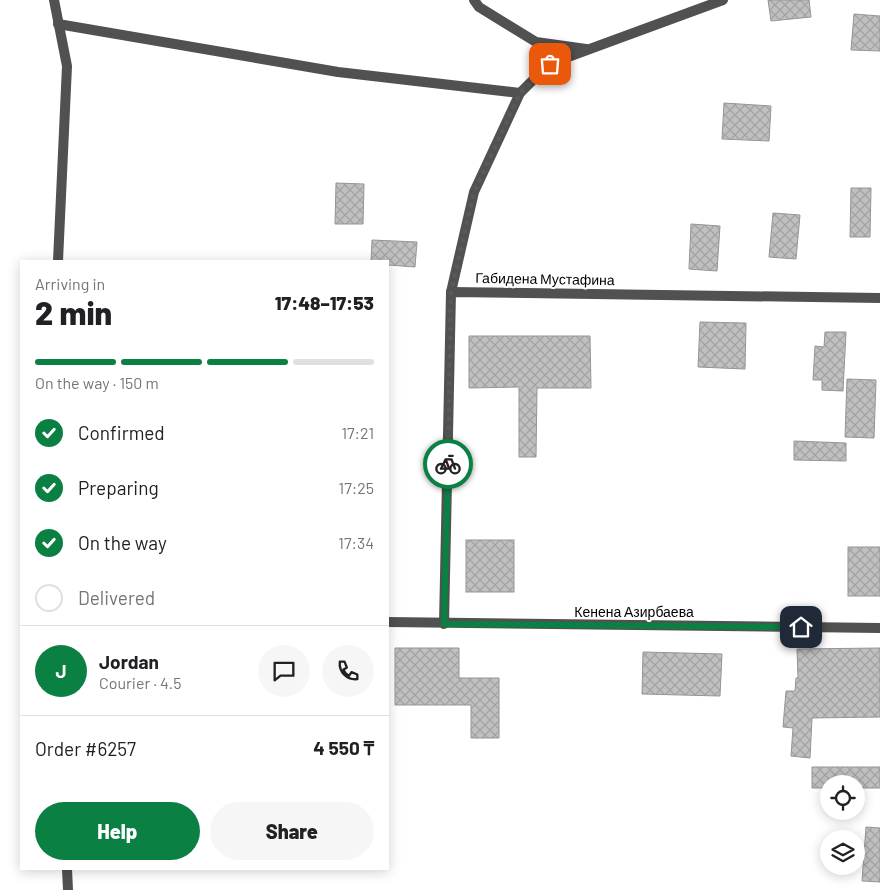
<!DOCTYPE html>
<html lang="en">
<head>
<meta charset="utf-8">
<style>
	:root { --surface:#fff; --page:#f6f6f6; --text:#202124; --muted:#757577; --line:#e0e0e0; --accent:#0b8043 }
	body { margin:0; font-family:Barlow,sans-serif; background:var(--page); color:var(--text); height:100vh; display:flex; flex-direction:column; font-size:19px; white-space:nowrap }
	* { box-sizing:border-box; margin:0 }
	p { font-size:16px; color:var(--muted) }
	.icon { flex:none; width:28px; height:28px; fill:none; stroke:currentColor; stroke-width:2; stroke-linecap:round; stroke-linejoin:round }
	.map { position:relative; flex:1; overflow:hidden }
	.details { position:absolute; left:20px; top:260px; width:369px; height:610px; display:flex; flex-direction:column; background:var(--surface); border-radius:0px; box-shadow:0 2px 12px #0003 }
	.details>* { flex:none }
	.controls { position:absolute; left:820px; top:775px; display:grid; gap:10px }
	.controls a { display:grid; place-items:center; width:45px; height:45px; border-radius:50%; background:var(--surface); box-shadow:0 2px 12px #0003; font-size:25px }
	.pin { position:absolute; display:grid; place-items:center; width:42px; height:42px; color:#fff; margin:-21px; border-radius:10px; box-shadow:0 2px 8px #0006 }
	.courier { position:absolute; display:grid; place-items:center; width:50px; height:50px; margin:-25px; border:4px solid #0b8043; border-radius:50%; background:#fff; color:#222; box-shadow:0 1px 6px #0007 }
	.summary em { font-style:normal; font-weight:800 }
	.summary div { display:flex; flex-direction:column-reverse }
	.summary { display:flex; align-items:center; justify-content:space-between; height:85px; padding:0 15px }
	h1 { font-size:32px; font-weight:800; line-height:38px }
	.bar { display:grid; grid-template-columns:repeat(4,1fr); gap:8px 5px; align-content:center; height:60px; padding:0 15px }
	.bar i { height:6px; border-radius:4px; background:var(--line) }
	.bar .selected { background:var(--accent) }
	.bar p { grid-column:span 4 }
	.line { display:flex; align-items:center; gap:12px; padding:0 15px; border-top:1px solid var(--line) }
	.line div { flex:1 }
	.round { display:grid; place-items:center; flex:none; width:52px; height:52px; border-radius:26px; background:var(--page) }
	ol { padding:0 15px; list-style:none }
	li { display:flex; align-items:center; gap:15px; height:55px }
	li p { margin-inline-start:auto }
	li .icon { padding:5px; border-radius:50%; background:var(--accent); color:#fff; stroke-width:4 }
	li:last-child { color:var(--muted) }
	li i { width:28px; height:28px; border:2px solid var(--line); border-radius:50% }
	.button { display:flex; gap:10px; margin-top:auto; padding:10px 15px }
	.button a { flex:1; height:58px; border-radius:30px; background:var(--accent); color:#fff; font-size:20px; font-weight:800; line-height:58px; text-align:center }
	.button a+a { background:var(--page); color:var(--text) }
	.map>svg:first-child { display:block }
</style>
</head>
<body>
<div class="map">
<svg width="880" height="890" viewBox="0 0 880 890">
	<defs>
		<pattern id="building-cross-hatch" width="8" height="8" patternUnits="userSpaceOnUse" patternTransform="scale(1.25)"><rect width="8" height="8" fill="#c0c0c0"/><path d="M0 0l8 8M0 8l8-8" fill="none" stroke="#a3a3a3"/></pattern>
	</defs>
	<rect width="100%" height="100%" fill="#fff"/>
	<g fill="url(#building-cross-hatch)" stroke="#959595">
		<path d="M768,0H809L811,17L771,21Z"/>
		<path d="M854,14L880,16V51L851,50Z"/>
		<path d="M724,103L771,106L769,141L722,139Z"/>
		<path d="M336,183L364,184L363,224H335Z"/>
		<path d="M851,188H871L870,237H850Z"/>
		<path d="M773,213L800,215L796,259L769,257Z"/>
		<path d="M691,224L720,226L717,271L689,269Z"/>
		<path d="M372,240L417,242L415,267L388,265V261H371Z"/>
		<path d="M700,322L746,323L745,369L698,367Z"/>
		<path d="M825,332H846L843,391L822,390V380H813L815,346L824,347Z"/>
		<path d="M469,336H590L591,388H537L536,457H519V387L469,388Z"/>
		<path d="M847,379L876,380L874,438L845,437Z"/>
		<path d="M794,441L846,443V461L794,460Z"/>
		<rect x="466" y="540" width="48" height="52"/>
		<rect x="848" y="547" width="32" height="49"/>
		<path d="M395,648H459V678H499V738H471V705H395Z"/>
		<path d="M880,648V717L812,718L810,758L791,756L793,728L783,727L786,691H795L796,678H798L797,649Z"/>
		<path d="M643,652L722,654L720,696L642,694Z"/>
		<path d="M812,767H880V788H856V784H829V788H812Z"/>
		<path d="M866,827L880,828V882L862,881Z"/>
	</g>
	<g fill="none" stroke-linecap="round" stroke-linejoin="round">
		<g stroke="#515151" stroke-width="10">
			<path d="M54,0L67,66L58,261"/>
			<path d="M474,0L479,7L536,42L586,49"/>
			<path d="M58,24L338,72L520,93"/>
			<path d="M451,292L474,192L520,93L549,64L723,0"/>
			<path d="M388,622L880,628"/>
			<path d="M444,624L451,292L880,298"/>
			<path d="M67,869L68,890"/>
		</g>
	</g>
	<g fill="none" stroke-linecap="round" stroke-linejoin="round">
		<path stroke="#595959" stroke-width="5" stroke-dasharray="0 9" d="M448,464L451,292L474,192L520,93L550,64"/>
		<path stroke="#0b8043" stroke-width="6" d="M448,464L444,624L801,627"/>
	</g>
	<g text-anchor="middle" stroke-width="4" stroke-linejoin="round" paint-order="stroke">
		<g font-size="14" fill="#000" stroke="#fff">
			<text transform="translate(545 279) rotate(1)" y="5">Габидена Мустафина</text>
			<text x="634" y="617">Кенена Азирбаева</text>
		</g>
	</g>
</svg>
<div class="controls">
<a><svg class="icon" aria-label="locate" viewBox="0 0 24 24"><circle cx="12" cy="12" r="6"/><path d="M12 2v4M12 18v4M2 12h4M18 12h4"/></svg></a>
<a><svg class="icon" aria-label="layers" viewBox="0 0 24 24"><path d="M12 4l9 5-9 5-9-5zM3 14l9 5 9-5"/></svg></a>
</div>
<div class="pin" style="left:550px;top:64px;background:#ea580c"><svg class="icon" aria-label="bag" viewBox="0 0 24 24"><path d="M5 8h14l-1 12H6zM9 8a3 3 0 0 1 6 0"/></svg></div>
<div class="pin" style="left:801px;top:627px;background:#1f2937"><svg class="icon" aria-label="home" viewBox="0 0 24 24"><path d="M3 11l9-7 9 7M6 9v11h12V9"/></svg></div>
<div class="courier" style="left:448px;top:464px"><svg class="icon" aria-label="bike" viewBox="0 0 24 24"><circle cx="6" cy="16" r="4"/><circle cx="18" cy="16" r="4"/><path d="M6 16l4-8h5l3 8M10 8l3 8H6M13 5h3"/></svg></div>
<section class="details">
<div class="summary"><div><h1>2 min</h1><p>Arriving in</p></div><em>17:48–17:53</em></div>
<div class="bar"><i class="selected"></i><i class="selected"></i><i class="selected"></i><i></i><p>On the way · 150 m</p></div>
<ol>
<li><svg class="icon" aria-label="check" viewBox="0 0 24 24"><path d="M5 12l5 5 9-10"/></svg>Confirmed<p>17:21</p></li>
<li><svg class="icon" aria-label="check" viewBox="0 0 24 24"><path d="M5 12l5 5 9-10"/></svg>Preparing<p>17:25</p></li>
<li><svg class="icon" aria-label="check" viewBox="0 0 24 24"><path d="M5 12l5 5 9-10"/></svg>On the way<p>17:34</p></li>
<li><i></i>Delivered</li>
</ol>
<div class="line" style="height:90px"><b class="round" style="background:var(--accent);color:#fff">J</b><div><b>Jordan</b><p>Courier · 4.5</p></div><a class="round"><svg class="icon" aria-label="chat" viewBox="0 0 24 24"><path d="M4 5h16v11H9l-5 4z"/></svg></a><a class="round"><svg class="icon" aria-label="phone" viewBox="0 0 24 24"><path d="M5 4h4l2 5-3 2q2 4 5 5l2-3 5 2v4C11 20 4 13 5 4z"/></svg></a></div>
<div class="line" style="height:65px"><div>Order #6257</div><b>4 550 ₸</b></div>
<div class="button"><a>Help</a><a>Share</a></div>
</section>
</div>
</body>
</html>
